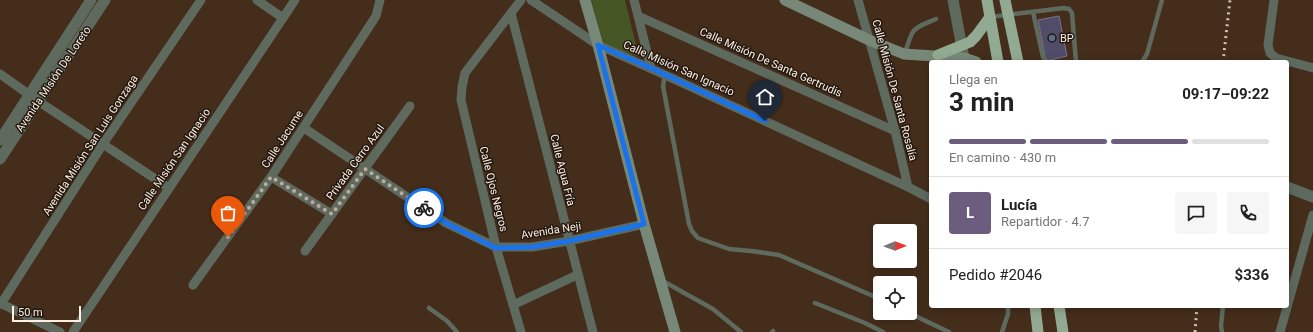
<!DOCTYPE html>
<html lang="es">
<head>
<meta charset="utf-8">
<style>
	:root { --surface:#fff; --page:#f6f6f6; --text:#222; --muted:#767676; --line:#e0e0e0; --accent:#6c5d7f }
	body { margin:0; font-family:Roboto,sans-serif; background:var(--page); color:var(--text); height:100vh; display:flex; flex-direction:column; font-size:15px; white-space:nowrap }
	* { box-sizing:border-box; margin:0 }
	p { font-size:13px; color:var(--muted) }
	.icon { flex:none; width:22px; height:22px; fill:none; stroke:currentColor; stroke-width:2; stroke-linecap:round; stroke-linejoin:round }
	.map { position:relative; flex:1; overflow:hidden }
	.drawer { position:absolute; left:929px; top:60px; width:360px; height:248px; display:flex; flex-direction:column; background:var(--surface); border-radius:4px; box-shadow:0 2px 10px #0003 }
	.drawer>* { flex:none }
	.needle { width:26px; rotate:89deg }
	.fabs { position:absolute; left:873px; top:224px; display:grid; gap:8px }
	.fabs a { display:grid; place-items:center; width:44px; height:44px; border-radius:4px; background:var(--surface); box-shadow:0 2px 10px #0003; font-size:20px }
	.scale { position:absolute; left:12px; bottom:10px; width:69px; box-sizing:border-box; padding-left:4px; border:2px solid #feefe3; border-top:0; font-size:11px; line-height:14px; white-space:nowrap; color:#feefe3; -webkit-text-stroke:3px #231810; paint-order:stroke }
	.pin { position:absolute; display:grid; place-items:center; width:34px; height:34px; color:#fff; margin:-41px -17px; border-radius:50% 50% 50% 0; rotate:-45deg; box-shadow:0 0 4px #0007 }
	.pin .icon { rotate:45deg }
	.courier { position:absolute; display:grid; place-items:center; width:40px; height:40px; margin:-20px; border:3px solid #1a73e8; border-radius:50%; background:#fff; color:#222; box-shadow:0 1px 5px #0007 }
	.headline em { font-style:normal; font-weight:700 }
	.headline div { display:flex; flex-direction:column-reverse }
	.headline { display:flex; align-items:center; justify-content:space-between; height:68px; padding:0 20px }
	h1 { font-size:26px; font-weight:700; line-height:30px }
	.bar { display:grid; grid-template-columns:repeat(4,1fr); gap:6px 4px; align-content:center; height:48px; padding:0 20px }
	.bar i { height:5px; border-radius:3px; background:var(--line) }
	.bar .selected { background:var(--accent) }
	.bar p { grid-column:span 4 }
	.line { display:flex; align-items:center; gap:10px; padding:0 20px; border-top:1px solid var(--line) }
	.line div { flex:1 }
	.round { display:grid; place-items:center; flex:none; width:42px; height:42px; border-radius:4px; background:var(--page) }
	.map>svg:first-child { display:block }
</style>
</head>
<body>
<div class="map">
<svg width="1313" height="332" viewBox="0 0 1313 332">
	<rect width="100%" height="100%" fill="#442d1b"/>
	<path fill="#465524" d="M591,0H625L639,57L604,45Z"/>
	<path fill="#514d68" stroke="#777390" d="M1059,16L1067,56L1046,61L1038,20Z"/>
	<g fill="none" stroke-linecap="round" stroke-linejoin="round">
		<g stroke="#5f6a5f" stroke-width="4.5">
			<path d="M1033,12L1043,57L1047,62"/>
			<path d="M990,17L1064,8L1069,9L1072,13L1076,62"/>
			<path d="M905,53C913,27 912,29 936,19"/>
			<path d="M1142,62L1147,54L1162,0"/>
			<path d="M665,75L663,86L689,224L692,231L698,238L729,249L751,251L779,255L880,299"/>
			<path d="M661,280L713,309L741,332"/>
			<path d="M815,303L865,323L883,332"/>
			<path d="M429,308L447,321L457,332"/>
			<path d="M909,313L949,332"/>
			<path d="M772,332L773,331"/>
			<path d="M1002,332L1008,314V306"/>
			<path d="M1222,332L1221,326L1223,306"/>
		</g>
		<g stroke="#5f6a5f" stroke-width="9">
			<path d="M257,0L283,18"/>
			<path d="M521,0L465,73L462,87L461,100L496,247L521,332"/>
			<path d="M531,0L598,45L665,75L908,187L931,199"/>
			<path d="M634,0L651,68"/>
			<path d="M858,0L895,131L908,187"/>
			<path d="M1274,0L1268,45L1270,53L1276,58L1313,68"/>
			<path d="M511,13L593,332"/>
			<path d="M638,16L895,131"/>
			<path d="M0,74L38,101L169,188"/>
			<path d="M304,128L446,223L496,247H532L569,241L644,224"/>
			<path d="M271,177L332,214"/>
			<path d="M305,251L410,106"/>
			<path d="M193,285L271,177L376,16L380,0"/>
			<path d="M0,303L60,332"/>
			<path d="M1,304L103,144L201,0"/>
			<path d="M513,305L577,275"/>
			<path d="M73,332L295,0"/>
			<path d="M1280,332L1313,215"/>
		</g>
		<g stroke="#5f6a5f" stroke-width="11">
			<path d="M953,0L964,58"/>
			<path d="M0,140L91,0"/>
			<path d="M0,159L105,0"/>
			<path d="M1287,187L1313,197"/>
		</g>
		<g stroke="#778878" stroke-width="11">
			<path d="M585,0L598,45L644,224L675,332"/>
			<path d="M785,0L869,40L904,54L964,58L976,62"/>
		</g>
		<g stroke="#92aa92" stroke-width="11">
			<path d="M987,0L998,62"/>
			<path d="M1005,0L1018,62"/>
			<path d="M938,55L970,42L976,36L990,17"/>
			<path d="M1035,306L1038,332"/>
			<path d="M1059,306L1063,332"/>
		</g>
		<g stroke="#d3c2b5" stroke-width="3" stroke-dasharray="2 4" stroke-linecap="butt">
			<path d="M1223,62L1230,0"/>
			<path d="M1195,332L1197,306"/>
		</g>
	</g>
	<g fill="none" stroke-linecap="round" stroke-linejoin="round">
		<path stroke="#bdab9d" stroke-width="4" stroke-dasharray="0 7.2" d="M228,237L271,177L332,214L365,169L424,208"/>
		<path stroke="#1a73e8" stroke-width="5" d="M424,208L446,223L496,248L532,247L569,241L644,224L598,45L651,68L765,121"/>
	</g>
	<circle fill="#5c6f8a" stroke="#231810" stroke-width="1.5" cx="1052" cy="38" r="4"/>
	<g text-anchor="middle" stroke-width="3" stroke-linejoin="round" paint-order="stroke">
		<g font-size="11" fill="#feefe3" stroke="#231810" text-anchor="start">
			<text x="1060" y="42">BP</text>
		</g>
		<g font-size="11" fill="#feefe3" stroke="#231810">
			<text transform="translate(771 62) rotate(24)" y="4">Calle Misión De Santa Gertrudis</text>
			<text transform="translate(679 68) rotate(24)" y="4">Calle Misión San Ignacio</text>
			<text transform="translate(53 79) rotate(-56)" y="4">Avenida Misión De Loreto</text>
			<text transform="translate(895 90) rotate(75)" y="4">Calle Misión De Santa Rosalía</text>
			<text transform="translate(282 139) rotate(-57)" y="4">Calle Jacume</text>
			<text transform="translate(90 145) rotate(-57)" y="4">Avenida Misión San Luis Gonzaga</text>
			<text transform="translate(174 159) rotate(-56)" y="4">Calle Misión San Ignacio</text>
			<text transform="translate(355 162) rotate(-54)" y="4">Privada Cerro Azul</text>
			<text transform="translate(563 170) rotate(76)" y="4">Calle Agua Fría</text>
			<text transform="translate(494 189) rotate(76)" y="4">Calle Ojos Negros</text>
			<text transform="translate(551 230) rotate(-9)" y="4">Avenida Neji</text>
		</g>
	</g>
</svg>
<div class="fabs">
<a><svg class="needle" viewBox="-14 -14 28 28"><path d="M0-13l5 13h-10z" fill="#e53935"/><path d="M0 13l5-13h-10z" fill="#767676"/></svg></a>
<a><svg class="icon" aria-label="locate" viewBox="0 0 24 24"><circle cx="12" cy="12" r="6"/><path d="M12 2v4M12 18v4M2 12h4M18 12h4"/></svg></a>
</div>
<div class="scale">50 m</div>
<div class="pin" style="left:228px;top:237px;background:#ea580c"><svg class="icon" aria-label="bag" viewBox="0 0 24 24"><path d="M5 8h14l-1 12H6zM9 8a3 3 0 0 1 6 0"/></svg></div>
<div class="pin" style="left:765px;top:121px;background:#1f2937"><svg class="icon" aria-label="home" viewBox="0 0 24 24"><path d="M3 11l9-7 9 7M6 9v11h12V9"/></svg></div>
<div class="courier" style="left:424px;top:208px"><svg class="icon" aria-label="bike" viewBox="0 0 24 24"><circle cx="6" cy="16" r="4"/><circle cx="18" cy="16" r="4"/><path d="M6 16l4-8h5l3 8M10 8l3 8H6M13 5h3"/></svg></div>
<section class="drawer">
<div class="headline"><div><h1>3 min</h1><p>Llega en</p></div><em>09:17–09:22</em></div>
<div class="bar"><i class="selected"></i><i class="selected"></i><i class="selected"></i><i></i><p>En camino · 430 m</p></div>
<div class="line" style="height:72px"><b class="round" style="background:var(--accent);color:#fff">L</b><div><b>Lucía</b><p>Repartidor · 4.7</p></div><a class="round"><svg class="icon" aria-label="chat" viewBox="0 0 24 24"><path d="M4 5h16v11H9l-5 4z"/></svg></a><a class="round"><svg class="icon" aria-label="phone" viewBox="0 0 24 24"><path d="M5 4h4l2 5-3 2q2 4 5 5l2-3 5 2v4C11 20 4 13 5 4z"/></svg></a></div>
<div class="line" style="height:52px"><div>Pedido #2046</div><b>$336</b></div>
</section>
</div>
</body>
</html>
